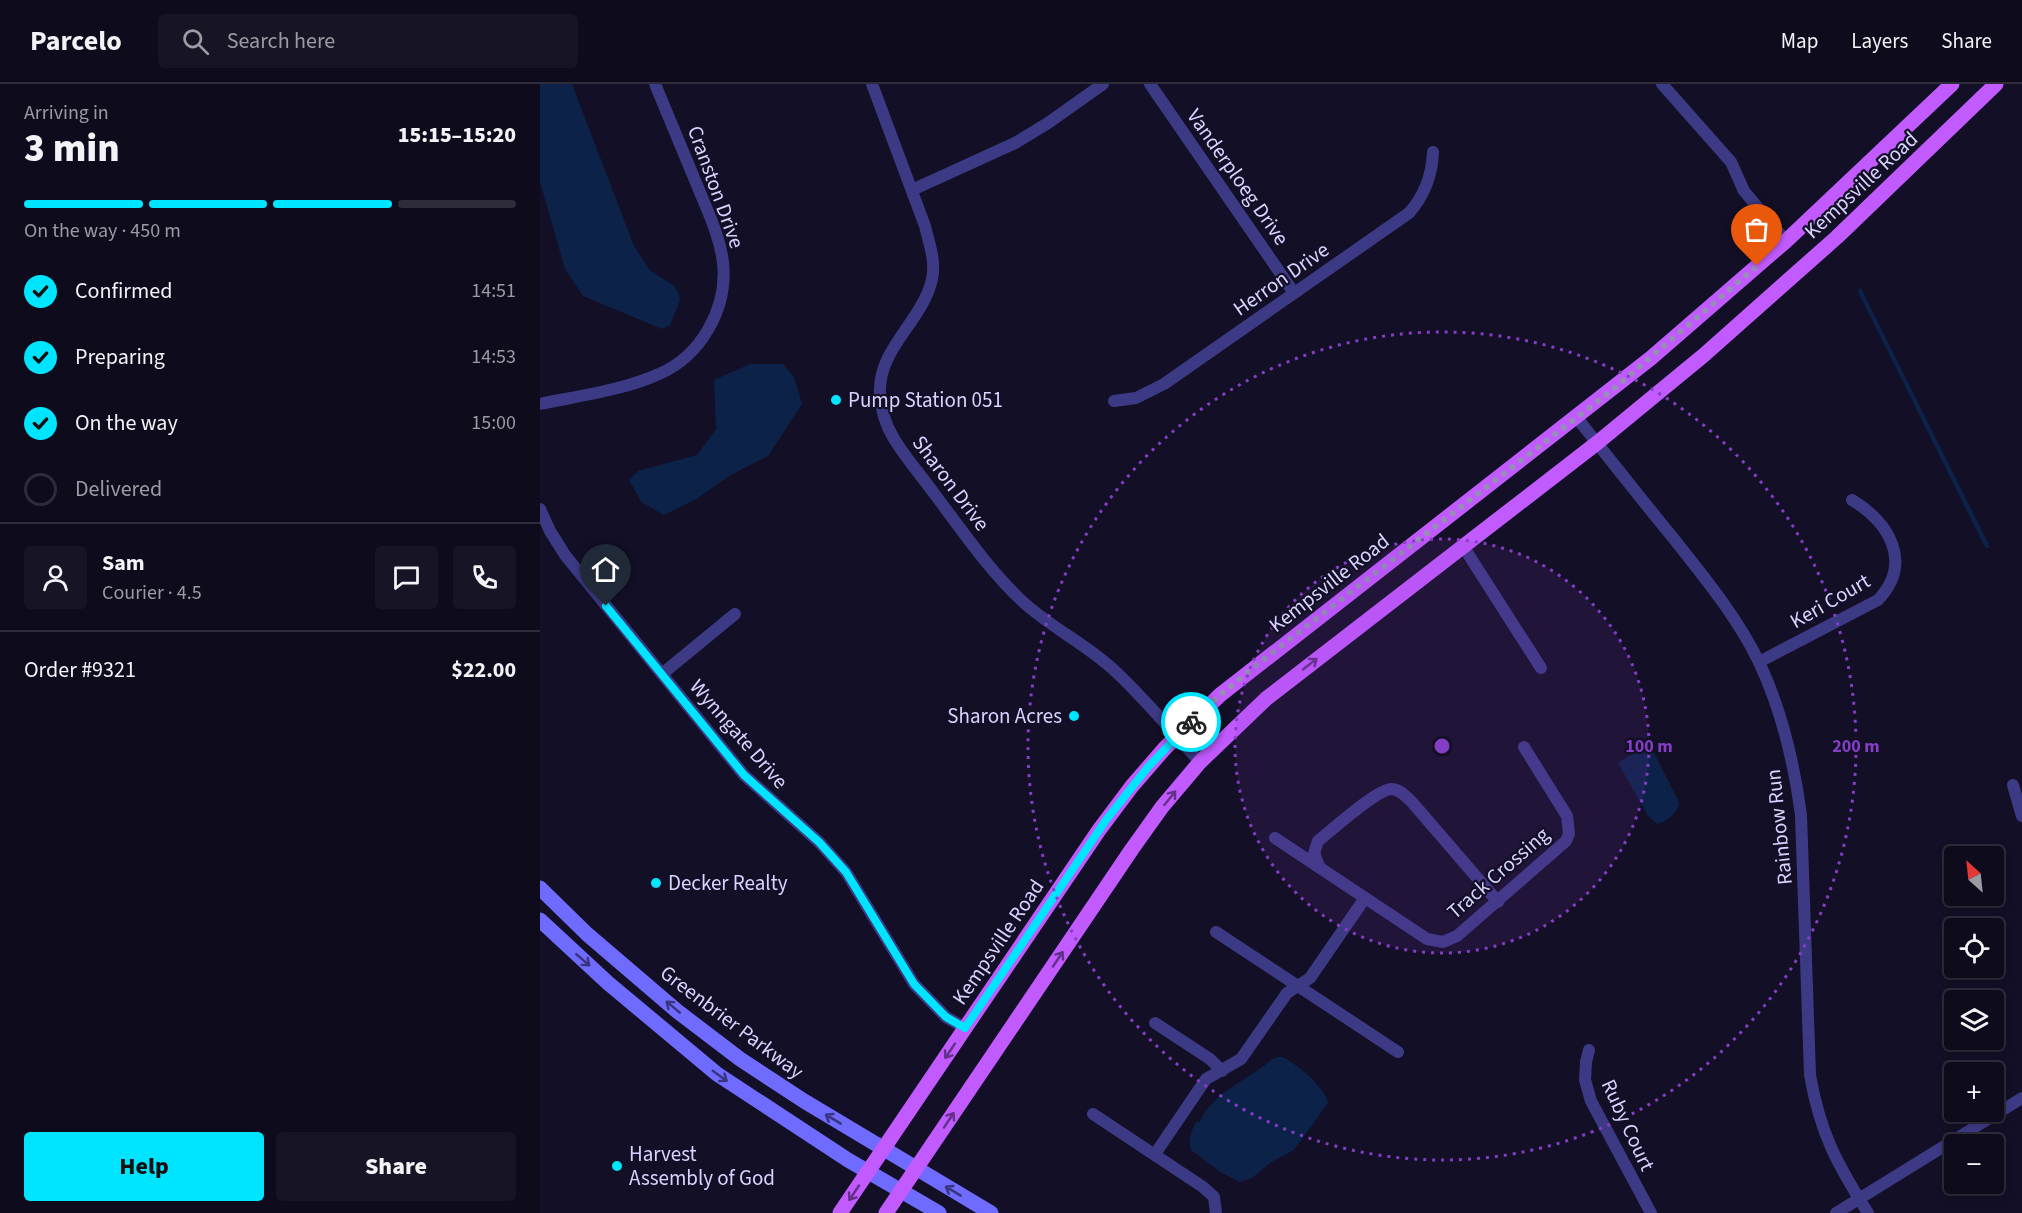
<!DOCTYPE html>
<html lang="en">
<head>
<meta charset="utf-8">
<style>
	:root { --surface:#0e0b1c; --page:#171425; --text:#f1f3f6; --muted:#9b9ba3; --line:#2e2b3b; --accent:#00e5ff }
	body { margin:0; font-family:"Source Sans 3",sans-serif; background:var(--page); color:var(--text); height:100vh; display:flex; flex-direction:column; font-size:22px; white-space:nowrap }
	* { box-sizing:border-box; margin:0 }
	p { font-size:20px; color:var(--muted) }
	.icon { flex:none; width:33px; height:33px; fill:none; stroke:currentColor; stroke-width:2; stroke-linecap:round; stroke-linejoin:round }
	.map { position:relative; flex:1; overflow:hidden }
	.details { display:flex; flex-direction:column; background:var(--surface); width:540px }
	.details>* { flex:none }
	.needle { width:39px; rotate:333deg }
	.tools { position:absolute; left:1404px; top:762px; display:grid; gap:12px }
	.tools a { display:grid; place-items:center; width:60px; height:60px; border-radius:6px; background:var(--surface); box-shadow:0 3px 9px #0003,0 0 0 2px var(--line); font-size:30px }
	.pin { position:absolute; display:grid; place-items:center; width:51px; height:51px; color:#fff; margin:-62px -26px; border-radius:50% 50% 50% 0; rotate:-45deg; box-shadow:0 0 6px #0007 }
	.pin .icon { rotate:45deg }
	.courier { position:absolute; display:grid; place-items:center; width:60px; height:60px; margin:-30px; border:4px solid #00e5ff; border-radius:50%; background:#fff; color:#222; box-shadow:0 2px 8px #0007 }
	.headline em { font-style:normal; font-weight:800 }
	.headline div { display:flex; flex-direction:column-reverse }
	.headline { display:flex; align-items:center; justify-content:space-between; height:102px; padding:0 24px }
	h1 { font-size:39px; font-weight:800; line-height:45px }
	.bar { display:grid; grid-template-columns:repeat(4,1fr); gap:9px 6px; align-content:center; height:72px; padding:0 24px }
	.bar i { height:8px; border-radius:4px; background:var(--line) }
	.bar .selected { background:var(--accent) }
	.bar p { grid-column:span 4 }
	.line { display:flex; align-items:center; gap:15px; padding:0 24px; border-top:2px solid var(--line) }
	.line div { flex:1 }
	.round { display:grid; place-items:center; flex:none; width:63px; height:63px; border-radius:6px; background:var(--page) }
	ol { padding:0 24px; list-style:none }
	li { display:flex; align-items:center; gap:18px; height:66px }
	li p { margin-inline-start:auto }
	li .icon { padding:6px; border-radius:50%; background:var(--accent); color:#111; stroke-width:4 }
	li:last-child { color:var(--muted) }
	li i { width:33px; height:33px; border:3px solid var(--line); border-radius:50% }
	.primary-button { display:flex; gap:12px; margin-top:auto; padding:12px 24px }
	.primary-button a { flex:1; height:69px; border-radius:6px; background:var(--accent); color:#111; font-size:24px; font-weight:800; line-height:69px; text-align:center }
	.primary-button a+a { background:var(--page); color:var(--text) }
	header { display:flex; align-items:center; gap:36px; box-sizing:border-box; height:84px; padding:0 30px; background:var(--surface); border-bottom:2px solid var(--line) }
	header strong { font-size:28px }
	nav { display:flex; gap:33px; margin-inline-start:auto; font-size:21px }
	.search { width:420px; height:54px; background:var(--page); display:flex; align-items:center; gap:15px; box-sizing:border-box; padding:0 21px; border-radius:6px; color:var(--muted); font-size:22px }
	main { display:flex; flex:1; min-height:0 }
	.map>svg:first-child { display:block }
</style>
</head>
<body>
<header>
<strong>Parcelo</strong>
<div class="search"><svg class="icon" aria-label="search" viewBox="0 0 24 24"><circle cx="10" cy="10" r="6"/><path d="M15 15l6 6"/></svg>Search here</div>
<nav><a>Map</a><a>Layers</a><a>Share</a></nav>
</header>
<main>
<section class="details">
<div class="headline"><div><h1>3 min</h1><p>Arriving in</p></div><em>15:15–15:20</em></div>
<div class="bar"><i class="selected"></i><i class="selected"></i><i class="selected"></i><i></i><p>On the way · 450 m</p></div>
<ol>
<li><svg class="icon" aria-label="check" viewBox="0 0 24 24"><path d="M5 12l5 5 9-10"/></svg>Confirmed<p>14:51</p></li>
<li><svg class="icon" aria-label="check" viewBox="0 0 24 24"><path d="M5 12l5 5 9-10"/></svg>Preparing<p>14:53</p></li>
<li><svg class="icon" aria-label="check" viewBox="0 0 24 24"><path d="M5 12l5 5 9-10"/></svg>On the way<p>15:00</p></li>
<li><i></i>Delivered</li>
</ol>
<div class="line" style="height:108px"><a class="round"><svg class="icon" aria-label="person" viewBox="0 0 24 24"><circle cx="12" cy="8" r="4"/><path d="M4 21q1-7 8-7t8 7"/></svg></a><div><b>Sam</b><p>Courier · 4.5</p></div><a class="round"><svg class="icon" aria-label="chat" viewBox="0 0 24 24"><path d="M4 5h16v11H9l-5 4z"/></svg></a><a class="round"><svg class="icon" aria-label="phone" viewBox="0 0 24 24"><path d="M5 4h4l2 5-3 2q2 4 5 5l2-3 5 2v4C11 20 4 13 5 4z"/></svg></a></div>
<div class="line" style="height:78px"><div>Order #9321</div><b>$22.00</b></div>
<div class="primary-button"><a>Help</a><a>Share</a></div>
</section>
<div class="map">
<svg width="1482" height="1129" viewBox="0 0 1482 1129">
	<rect width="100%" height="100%" fill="#130f26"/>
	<g fill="#0c2248">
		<path d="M0,0H32L94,162L110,186L134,202L139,210L140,216L130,241L122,245L43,212L25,185L0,98Z"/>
		<path d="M210,280H243L254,293L262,320L228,372L191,391L156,415L124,431L101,418L89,396L98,387L157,371L176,345L174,296Z"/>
		<path d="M1110,661L1139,718C1139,728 1126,738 1117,740L1108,732L1078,679L1104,662Z"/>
		<path d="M742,973C756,979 786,1004 788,1019L754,1066L730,1079L712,1094L700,1098L680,1088L651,1066C647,1056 652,1045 657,1037L660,1038C671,1011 701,999 722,983C730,978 730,973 742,973Z"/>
	</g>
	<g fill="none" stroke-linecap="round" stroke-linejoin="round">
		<path stroke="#0c2248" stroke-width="4.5" d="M1320,207L1447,462"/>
		<g stroke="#3d3a85" stroke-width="12">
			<path d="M332,0L385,142C389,159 396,177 392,195C383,237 338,264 340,309C341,324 345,340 353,353C364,372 380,390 393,408C421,445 448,485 482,517C511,544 548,561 576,588C606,616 632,648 660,678"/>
			<path d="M610,0L754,209"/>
			<path d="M1122,0L1191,78L1204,107L1246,157"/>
			<path d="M372,106L475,59L508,39L563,0"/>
			<path d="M574,317L596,314L624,300L869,129C885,111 892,92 893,68"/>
			<path d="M0,320C38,312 84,306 119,290C161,272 188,224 183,179C180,152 167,126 157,101C143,68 129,34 115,0"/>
			<path d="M1037,334C1069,374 1101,415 1134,455C1165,494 1197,533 1219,578C1242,627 1254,678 1261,731L1270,991C1280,1049 1297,1080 1328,1129"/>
			<path d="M0,425L10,447L25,471L204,691L279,758L306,788L374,900L406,933L425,944"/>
			<path d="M923,462L1001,584"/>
			<path d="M1219,578L1338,516C1373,479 1350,439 1312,416"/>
			<path d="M122,590L195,530"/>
			<path d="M1473,701L1482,732"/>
			<path d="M735,754L887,855L903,858L917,852L1026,757L1029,750L1027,732L984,663"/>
			<path d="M779,782L774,769L778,757C792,746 836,706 851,705C860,705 865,712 871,717L958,818"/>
			<path d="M676,848L858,968"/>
			<path d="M615,939L670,975L682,987"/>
			<path d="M1049,966L1046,978L1045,996L1051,1017L1111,1129"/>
			<path d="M553,1030L663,1103L674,1113L676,1129"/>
			<path d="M615,1070L666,995L701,975L747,909L770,894L825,814"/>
			<path d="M1296,1129L1482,1014"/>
		</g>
		<g stroke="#6f6bff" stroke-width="15">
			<path d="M0,804L47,850L137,927L200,975L264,1017L451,1129"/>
			<path d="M0,836L68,899L177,990L308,1076L399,1129"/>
		</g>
		<g stroke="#c25bff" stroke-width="15">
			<path d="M300,1129L559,746L592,702L625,664L680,611L1111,274L1246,157L1412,0"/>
			<path d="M346,1129L592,765L622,723L660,678L727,614L1057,359L1164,271L1297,153L1456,0"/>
		</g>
	</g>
	<defs><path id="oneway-shaft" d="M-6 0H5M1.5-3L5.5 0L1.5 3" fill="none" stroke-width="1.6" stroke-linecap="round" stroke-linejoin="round" transform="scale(1.5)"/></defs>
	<g stroke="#623188">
		<use href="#oneway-shaft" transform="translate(770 580) rotate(-38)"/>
		<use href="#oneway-shaft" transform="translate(630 714) rotate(-51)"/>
		<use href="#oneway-shaft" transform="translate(518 875) rotate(-56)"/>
		<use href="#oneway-shaft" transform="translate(410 967) rotate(124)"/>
		<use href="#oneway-shaft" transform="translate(409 1036) rotate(-56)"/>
		<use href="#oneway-shaft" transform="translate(314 1109) rotate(124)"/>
	</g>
	<g stroke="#38347d">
		<use href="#oneway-shaft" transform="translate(43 876) rotate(41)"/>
		<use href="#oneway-shaft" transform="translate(133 923) rotate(-140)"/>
		<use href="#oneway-shaft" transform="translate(180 992) rotate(36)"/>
		<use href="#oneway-shaft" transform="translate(293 1035) rotate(-149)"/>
		<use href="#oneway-shaft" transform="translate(413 1107) rotate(-149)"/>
	</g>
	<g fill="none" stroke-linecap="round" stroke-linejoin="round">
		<path stroke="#948fb3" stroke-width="6" stroke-dasharray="0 10.8" d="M651,638L680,611L719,579L1071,307L1217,182"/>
		<path stroke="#00e5ff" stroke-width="8" d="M66,522L204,691L279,758L306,788L374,900L406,933L425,944L566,736L608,683L651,638"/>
	</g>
	<circle cx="902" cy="662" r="207" fill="#843dc5" fill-opacity=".12"/>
	<g fill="none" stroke="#843dc5" stroke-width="3" stroke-dasharray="3 6">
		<circle cx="902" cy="662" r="207"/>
		<circle cx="902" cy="662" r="414"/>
	</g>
	<g fill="#00e5ff" stroke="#130f26" stroke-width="2">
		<circle cx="296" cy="316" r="6"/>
		<circle cx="534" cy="632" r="6"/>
		<circle cx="116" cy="799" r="6"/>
		<circle cx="77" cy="1082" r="6"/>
	</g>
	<g text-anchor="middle" stroke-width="4.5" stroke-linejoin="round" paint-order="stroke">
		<g font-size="21" fill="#d9d4ff" stroke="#130f26">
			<text transform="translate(698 93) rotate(55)" y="7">Vanderploeg Drive</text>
			<text transform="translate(1321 101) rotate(-43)" y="7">Kempsville Road</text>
			<text transform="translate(176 103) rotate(70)" y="7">Cranston Drive</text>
			<text transform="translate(741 195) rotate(-35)" y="7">Herron Drive</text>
			<text transform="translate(411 399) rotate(53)" y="7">Sharon Drive</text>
			<text transform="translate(789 499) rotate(-38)" y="7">Kempsville Road</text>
			<text transform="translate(1290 517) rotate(-30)" y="7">Keri Court</text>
			<text transform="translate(199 650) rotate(49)" y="7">Wynngate Drive</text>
			<text transform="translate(1239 743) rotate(-96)" y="7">Rainbow Run</text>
			<text transform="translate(958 789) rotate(-41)" y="7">Track Crossing</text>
			<text transform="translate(458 858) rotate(-56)" y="7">Kempsville Road</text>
			<text transform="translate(192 938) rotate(37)" y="7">Greenbrier Parkway</text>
			<text transform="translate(1088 1041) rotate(65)" y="7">Ruby Court</text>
		</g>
		<g font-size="21" fill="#d9d4ff" stroke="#130f26" text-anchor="start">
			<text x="308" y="323">Pump Station 051</text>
			<text x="522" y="639" text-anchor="end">Sharon Acres</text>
			<text x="128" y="806">Decker Realty</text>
			<text x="89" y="1077">Harvest<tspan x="89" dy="24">Assembly of God</tspan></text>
		</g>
	</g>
	<circle cx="902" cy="662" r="9" fill="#843dc5" stroke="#130f26" stroke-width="3"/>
	<g font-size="18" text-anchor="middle" font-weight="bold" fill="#843dc5" stroke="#130f26" stroke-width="4.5" stroke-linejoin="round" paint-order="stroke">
		<text x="1109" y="668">100 m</text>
		<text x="1316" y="668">200 m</text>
	</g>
</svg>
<div class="tools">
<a><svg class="needle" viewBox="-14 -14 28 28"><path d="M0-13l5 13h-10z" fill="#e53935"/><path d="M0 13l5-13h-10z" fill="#9b9ba3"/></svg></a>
<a><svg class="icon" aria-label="locate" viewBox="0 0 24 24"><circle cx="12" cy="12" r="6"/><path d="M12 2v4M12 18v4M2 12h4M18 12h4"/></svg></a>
<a><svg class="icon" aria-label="layers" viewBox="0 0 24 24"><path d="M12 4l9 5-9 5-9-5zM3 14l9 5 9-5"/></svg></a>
<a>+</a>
<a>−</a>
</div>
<div class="pin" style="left:1217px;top:182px;background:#ea580c"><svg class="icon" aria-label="bag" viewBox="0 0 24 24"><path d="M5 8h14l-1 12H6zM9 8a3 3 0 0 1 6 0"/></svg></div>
<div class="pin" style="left:66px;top:522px;background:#1f2937"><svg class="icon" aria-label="home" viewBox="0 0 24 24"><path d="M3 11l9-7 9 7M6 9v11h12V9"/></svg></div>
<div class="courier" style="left:651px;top:638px"><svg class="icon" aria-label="bike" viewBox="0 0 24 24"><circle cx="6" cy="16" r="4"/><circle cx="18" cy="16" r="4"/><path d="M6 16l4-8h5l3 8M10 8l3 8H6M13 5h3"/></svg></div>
</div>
</main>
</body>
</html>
